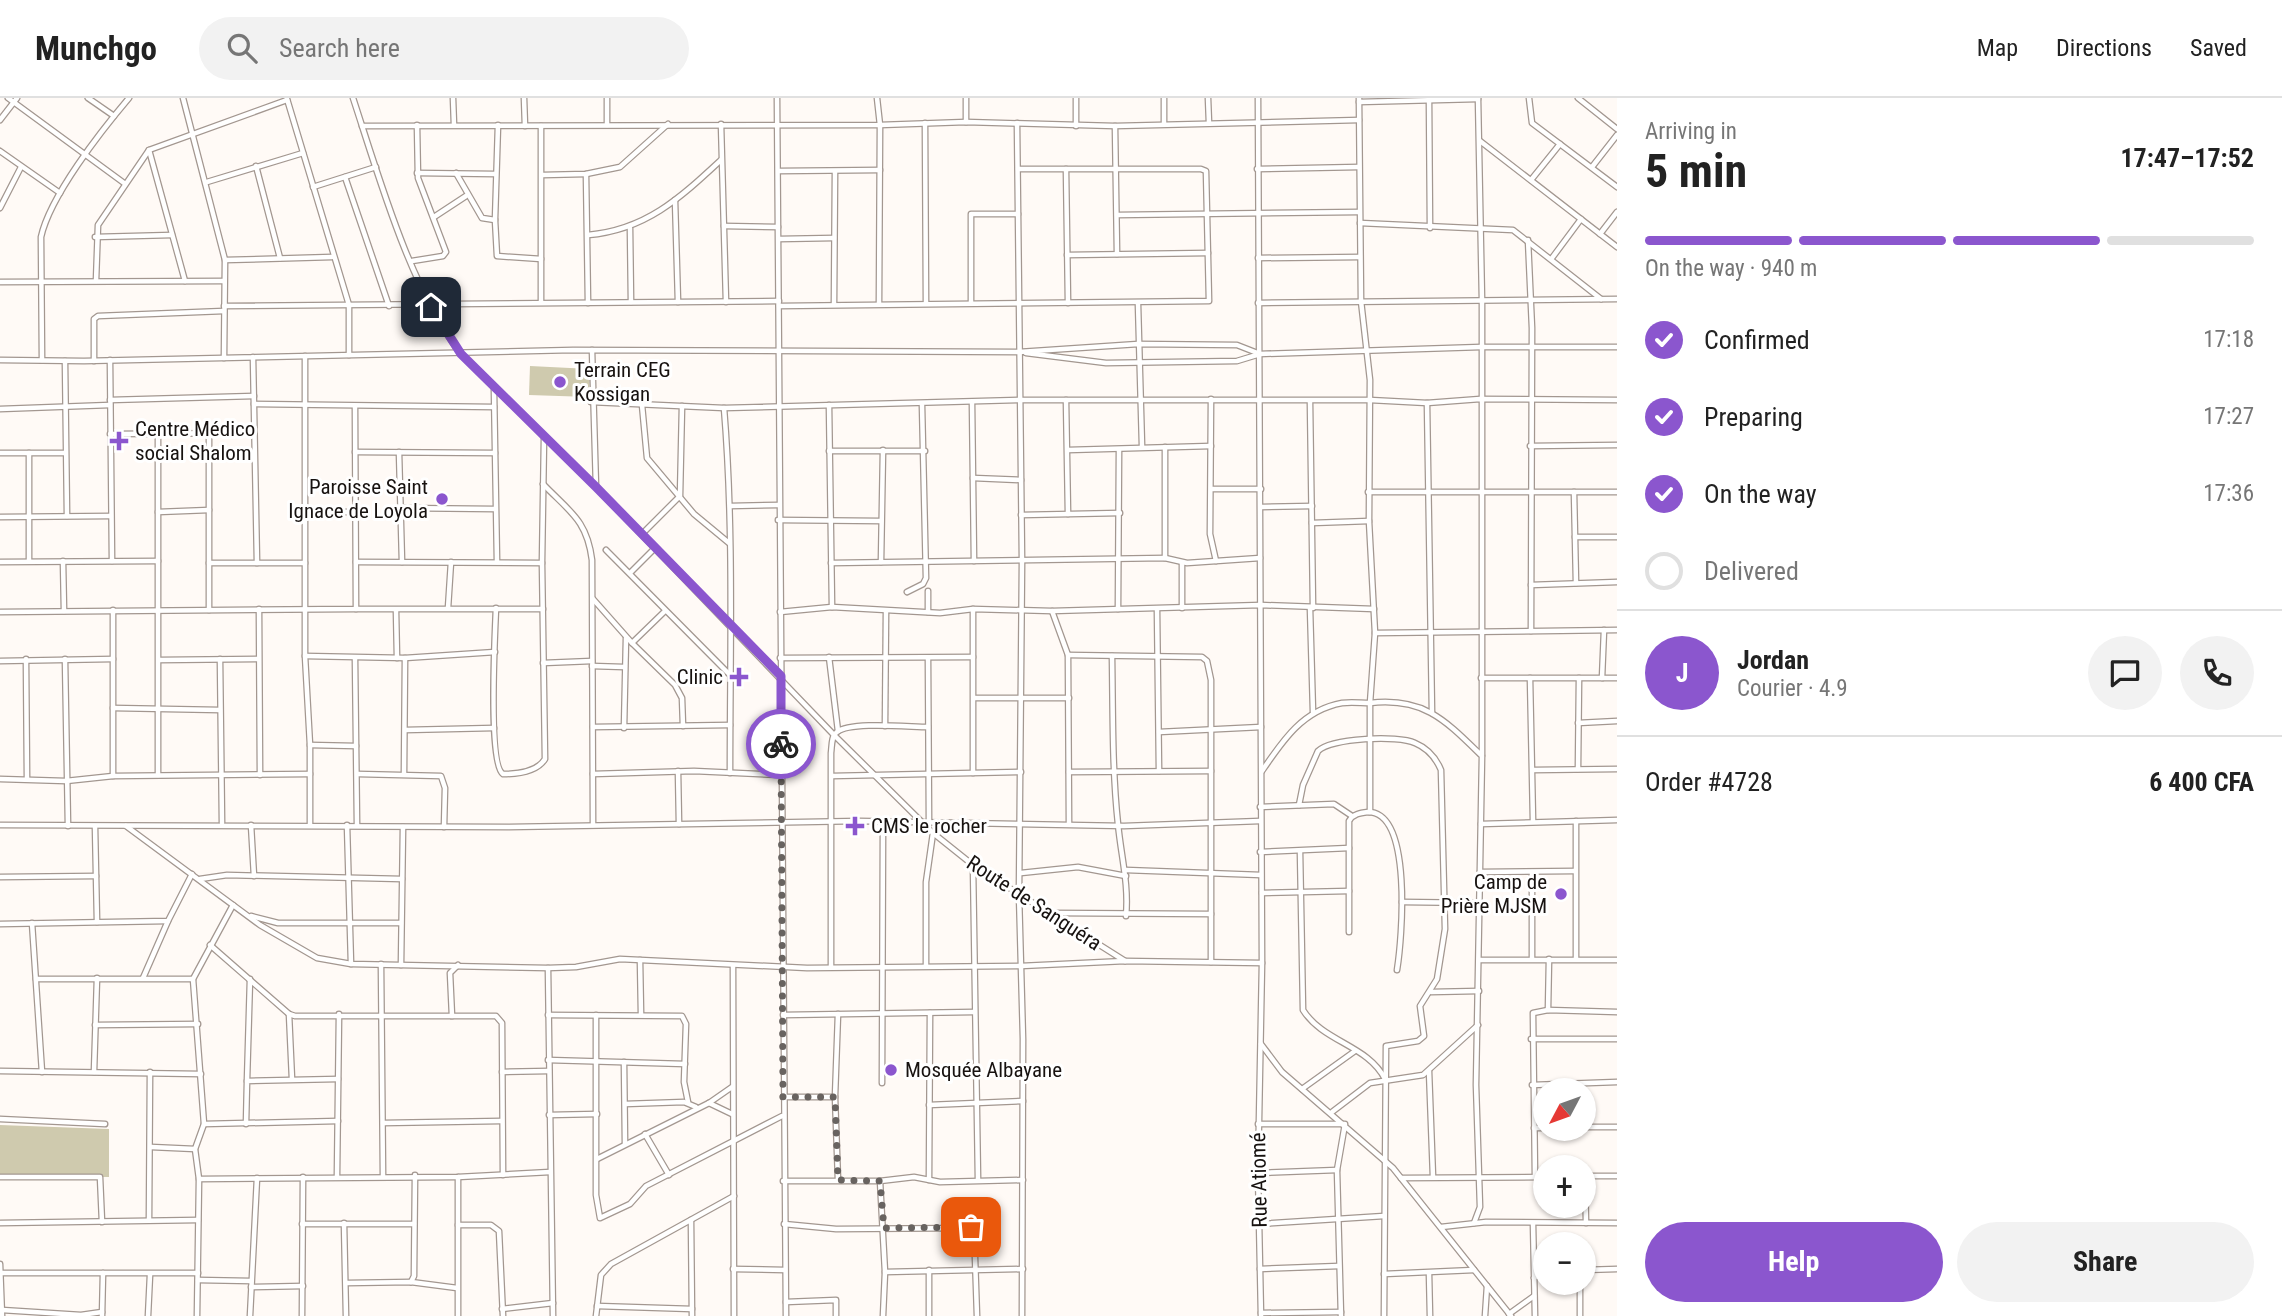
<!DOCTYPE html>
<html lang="en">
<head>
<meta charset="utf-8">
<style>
	:root { --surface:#fff; --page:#f2f2f2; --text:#222; --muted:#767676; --line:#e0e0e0; --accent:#8b56ce }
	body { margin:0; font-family:"Roboto Condensed",sans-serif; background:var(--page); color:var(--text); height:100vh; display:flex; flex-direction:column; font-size:26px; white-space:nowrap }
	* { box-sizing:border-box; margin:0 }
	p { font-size:23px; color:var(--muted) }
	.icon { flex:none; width:38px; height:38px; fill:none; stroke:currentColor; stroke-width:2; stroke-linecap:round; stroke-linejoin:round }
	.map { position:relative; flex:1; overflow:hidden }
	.sheet { display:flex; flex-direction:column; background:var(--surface); width:665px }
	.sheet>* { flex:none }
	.needle { width:46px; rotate:229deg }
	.tools { position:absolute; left:1533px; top:980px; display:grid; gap:14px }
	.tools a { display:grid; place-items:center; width:63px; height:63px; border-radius:50%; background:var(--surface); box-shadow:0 2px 5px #0004; font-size:35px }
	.pin { position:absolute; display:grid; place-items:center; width:60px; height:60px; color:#fff; margin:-30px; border-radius:14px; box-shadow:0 4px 10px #0006 }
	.courier { position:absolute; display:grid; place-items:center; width:70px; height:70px; margin:-35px; border:5px solid #8b56ce; border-radius:50%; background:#fff; color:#222; box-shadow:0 2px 9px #0007 }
	.overview em { font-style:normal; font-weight:700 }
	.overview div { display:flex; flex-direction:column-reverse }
	.overview { display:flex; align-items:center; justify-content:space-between; height:119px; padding:0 28px }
	h1 { font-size:46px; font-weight:700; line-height:52px }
	.bar { display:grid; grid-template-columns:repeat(4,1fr); gap:10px 7px; align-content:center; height:84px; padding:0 28px }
	.bar i { height:9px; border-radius:5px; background:var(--line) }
	.bar .active { background:var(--accent) }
	.bar p { grid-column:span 4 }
	.line { display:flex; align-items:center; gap:18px; padding:0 28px; border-top:2px solid var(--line) }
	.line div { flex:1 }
	.round { display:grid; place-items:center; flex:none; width:74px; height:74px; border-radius:37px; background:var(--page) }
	ol { padding:0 28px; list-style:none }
	li { display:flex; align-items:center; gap:21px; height:77px }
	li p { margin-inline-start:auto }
	li .icon { padding:7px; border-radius:50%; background:var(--accent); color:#fff; stroke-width:4 }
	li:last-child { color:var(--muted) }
	li i { width:38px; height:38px; border:4px solid var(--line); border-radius:50% }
	.action { display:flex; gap:14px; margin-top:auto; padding:14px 28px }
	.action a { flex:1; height:80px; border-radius:42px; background:var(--accent); color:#fff; font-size:28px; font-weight:700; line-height:80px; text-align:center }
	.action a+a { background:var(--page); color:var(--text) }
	header { display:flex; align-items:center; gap:42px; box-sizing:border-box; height:98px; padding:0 35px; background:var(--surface); border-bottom:2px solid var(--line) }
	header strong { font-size:33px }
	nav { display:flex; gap:38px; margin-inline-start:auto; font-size:24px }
	.search { width:490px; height:63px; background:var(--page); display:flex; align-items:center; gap:18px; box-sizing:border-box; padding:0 24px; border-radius:38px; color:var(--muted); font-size:26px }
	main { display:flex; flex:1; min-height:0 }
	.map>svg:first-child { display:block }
</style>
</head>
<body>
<header>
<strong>Munchgo</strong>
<div class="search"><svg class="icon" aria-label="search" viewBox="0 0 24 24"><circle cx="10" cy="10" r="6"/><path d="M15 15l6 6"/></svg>Search here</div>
<nav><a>Map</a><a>Directions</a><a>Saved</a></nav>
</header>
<main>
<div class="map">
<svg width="1617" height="1218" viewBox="0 0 1617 1218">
	<rect width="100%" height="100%" fill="#fffaf6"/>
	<g fill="#cfcaae">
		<path d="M530,268L590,271L589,299L529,297Z"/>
		<path d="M0,1027L109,1031V1079L0,1078Z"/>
	</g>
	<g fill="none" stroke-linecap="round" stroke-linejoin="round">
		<defs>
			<g id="minor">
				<path d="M8,0L124,85"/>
				<path d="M88,0L114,18"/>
				<path d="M183,0L225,162L224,260"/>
				<path d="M353,0C379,79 410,190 461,256L596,389L834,637L933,735L973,767L1125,863"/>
				<path d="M453,0L454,27"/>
				<path d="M524,0L525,28"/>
				<path d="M607,0V27"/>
				<path d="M777,0L786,1218"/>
				<path d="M877,0L880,27L879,205"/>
				<path d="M966,0V24"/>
				<path d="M1076,0V28"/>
				<path d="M1208,0L1209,25"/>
				<path d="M1258,0L1262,865L1258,1075L1261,1218"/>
				<path d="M1359,0L1361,203L1370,282L1369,423L1375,535L1370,605V714"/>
				<path d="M1429,0L1430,130"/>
				<path d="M1478,0L1482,203V657"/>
				<path d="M1529,0L1532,25L1617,89"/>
				<path d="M1578,0L1617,31"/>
				<path d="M287,1L349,207V257"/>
				<path d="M1359,4L1478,1"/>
				<path d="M0,22L17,0"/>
				<path d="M925,25L926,205"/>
				<path d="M1017,25L1022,463L1019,797L1023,941L1022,1218"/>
				<path d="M721,26L726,204"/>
				<path d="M1164,26V0"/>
				<path d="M498,27L495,122L497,158L541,161"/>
				<path d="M362,28L880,27L966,24L1115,28L1359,22"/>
				<path d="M1115,28L1117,156"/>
				<path d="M1480,43L1617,149"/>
				<path d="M149,52L185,183"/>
				<path d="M0,53L60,95"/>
				<path d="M256,68L280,160"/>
				<path d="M1592,69L1617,37"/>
				<path d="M1066,71L1068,205"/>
				<path d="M1257,71L1359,69"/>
				<path d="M779,73L880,72"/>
				<path d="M417,75L495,76"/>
				<path d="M456,75L482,120L495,122"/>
				<path d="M586,76L588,205"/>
				<path d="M543,77L586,76L620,69L668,26"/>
				<path d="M345,79L389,208"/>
				<path d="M1531,82L1560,46"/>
				<path d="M207,84L303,55"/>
				<path d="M313,89L376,69"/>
				<path d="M675,102L678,204"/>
				<path d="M0,110L21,69"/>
				<path d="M1117,117L1359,114"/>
				<path d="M434,119L466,98"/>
				<path d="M1360,125L1513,132L1601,201"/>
				<path d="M724,128L778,129"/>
				<path d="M630,130L631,204"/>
				<path d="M1600,136L1617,114"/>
				<path d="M588,137C646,132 680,100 721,62"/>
				<path d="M95,139L172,137"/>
				<path d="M779,141L834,140"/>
				<path d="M1528,142L1532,230L1531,533"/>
				<path d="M1067,157L1208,155"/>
				<path d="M1258,160L1360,159"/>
				<path d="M1552,160L1581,121"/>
				<path d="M225,162L332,159"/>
				<path d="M412,163L443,158L446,154L418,80L417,27"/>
				<path d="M96,183L98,127L149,52L287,2"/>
				<path d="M0,184L224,183"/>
				<path d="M541,204V28"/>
				<path d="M971,205V116H1018"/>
				<path d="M1258,205L1617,201"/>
				<path d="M834,206L835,74"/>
				<path d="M1138,206L1142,348"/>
				<path d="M224,208L779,203"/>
				<path d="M779,208L1209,203L1206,73L1201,71H1018"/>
				<path d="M592,252L596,389"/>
				<path d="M1026,255L1106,265L1237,263L1260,256L1481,249H1617"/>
				<path d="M305,258V558L310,647V726"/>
				<path d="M253,259L257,465"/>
				<path d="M0,262L84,263L573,252L1019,254L1138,246L1237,247L1260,256"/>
				<path d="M42,262L41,139C50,98 101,33 129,0"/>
				<path d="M110,262L112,463"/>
				<path d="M65,263L67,418"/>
				<path d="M94,263V221L98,218L224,213"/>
				<path d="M494,292L497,464"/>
				<path d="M1211,301L1210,436L1216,463"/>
				<path d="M110,302L254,298"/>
				<path d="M1066,302L1068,416"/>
				<path d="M591,304L724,310L1020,302H1370L1427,305L1480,301L1617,302"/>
				<path d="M972,304L974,463"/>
				<path d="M1310,304L1313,510"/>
				<path d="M1427,305L1432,615"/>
				<path d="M254,306L494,309"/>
				<path d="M642,307L647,360L694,416L729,445"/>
				<path d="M829,307L832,509"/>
				<path d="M724,310C734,431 730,553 730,675"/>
				<path d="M0,311L110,307"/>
				<path d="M110,336L254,335"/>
				<path d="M209,336V512"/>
				<path d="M158,337V677"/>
				<path d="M1530,348L1617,347"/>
				<path d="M1068,352L1211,348"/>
				<path d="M829,353H925"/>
				<path d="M355,354L495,355"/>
				<path d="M399,354L402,464"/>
				<path d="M0,355H65"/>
				<path d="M973,380L1021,382"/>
				<path d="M543,386C570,414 587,422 592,462L593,727"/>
				<path d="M1211,391H1261"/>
				<path d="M1368,394H1617"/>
				<path d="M1574,394L1576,485"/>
				<path d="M730,408L778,407"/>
				<path d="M1261,409L1312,408"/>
				<path d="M402,410L495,411"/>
				<path d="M158,414L209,412"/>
				<path d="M305,414H355"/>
				<path d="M1021,417L1120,415"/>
				<path d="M0,419L111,418"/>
				<path d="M778,422L881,423"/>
				<path d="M1312,425L1369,423"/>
				<path d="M642,436L680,398L682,308"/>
				<path d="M1575,439H1617"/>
				<path d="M606,452L730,577"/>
				<path d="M1165,460V349"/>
				<path d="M29,463V355"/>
				<path d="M63,463L64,513"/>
				<path d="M0,464L158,463"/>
				<path d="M356,464L542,465"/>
				<path d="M881,464L883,352"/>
				<path d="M209,465H305"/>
				<path d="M831,465L1165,460L1187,465L1260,460"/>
				<path d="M630,475L655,450"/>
				<path d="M1531,487L1617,484"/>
				<path d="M907,494L923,486L926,480L922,307"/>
				<path d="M593,501L632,545L675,587L682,600L683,628"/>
				<path d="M448,510L451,464"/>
				<path d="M496,510C495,534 488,667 503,676C518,676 537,674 545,661L542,465L544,340"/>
				<path d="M1182,510V465"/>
				<path d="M1310,510L1313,614"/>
				<path d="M259,511L260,677"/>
				<path d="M356,511H543"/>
				<path d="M973,511V675"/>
				<path d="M1118,511L1119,352"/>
				<path d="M1157,511L1159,673"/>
				<path d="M396,512L397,560"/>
				<path d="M1052,513L1068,557L1069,726"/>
				<path d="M0,514L356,511L355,309"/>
				<path d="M780,514L832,509L940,515L973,511L1052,513L1261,507L1374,511"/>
				<path d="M928,514V493"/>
				<path d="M1375,535L1617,532"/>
				<path d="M632,545L665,513"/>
				<path d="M1068,557L1202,559L1207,563L1211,582V864"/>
				<path d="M305,558L405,560L495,554"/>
				<path d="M1112,558C1113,614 1112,671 1118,726C1121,758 1129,786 1126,818"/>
				<path d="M829,559L838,633"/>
				<path d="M355,560L357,727"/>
				<path d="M780,560L973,559"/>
				<path d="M928,560L929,725"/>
				<path d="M26,561L27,681"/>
				<path d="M65,561L68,728"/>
				<path d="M220,561L222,725"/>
				<path d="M159,562L257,561"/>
				<path d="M0,563L113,561"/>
				<path d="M543,565L592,563"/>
				<path d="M592,568L624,569"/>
				<path d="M1481,580H1617"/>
				<path d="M1530,580L1533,723"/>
				<path d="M1602,580L1604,532"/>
				<path d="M974,600H1069"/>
				<path d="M113,610L220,612"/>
				<path d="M1578,625L1617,623"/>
				<path d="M885,628L886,514"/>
				<path d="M593,629L730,627"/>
				<path d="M624,630L626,540"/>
				<path d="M405,632L494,630"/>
				<path d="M1159,634L1261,629"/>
				<path d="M310,647L356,648"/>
				<path d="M1578,671L1579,580"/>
				<path d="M1533,672L1617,671"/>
				<path d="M678,673L679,726"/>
				<path d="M1262,673C1283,642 1303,612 1342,605C1351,604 1361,605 1370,605C1424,599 1445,622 1482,658L1476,987L1480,1109L1474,1125"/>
				<path d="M1069,674L1211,673"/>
				<path d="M358,676L441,678L445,690L444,729"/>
				<path d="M404,676L405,560"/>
				<path d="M593,676L694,673L781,677"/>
				<path d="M113,678V512"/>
				<path d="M832,678L1021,674"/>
				<path d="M0,681L66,683L113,678L310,676"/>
				<path d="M1299,707L1303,687L1318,653C1331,640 1398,637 1415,645C1427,650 1436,660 1441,672L1445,831L1437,881L1420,908L1424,938L1418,943L1386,948L1384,1218"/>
				<path d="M1260,709L1334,706L1352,718"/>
				<path d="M1576,723V861"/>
				<path d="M1481,726L1617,722"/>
				<path d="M0,727L509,729L859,723L1124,728L1260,723"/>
				<path d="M251,727L254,778"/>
				<path d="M347,727L351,866"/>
				<path d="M95,728L97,824"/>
				<path d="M126,728L260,827L317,860L351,866L548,870L576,869L620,861L807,870L1021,868L1125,863L1262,865"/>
				<path d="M1300,753L1303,912C1323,944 1368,947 1385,981"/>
				<path d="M1260,754L1349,750"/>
				<path d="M973,768L978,1082"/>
				<path d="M1126,772L1261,777"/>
				<path d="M1480,774L1575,773"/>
				<path d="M1021,775L1078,769L1126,778"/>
				<path d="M0,779L96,778"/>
				<path d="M200,781L227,777L402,781"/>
				<path d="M1262,795L1349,793"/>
				<path d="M1402,804L1480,805"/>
				<path d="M1051,815L1211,816"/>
				<path d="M251,818L278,825H401"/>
				<path d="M32,825L42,974"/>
				<path d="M0,826L168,823L192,776"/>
				<path d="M1349,834V723C1353,716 1360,715 1368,714C1413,714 1402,841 1397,872"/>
				<path d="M210,847L289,916L295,918H496L502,925L503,1077"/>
				<path d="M1532,860V774"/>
				<path d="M640,862L641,916"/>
				<path d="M1480,862H1617"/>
				<path d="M381,866L383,1078"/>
				<path d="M401,867L403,729"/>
				<path d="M733,868L734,1218"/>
				<path d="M926,868V784L933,735"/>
				<path d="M831,869V655C832,648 831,638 837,634C850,623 910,629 928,629"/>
				<path d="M548,870L553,1218"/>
				<path d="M143,880L168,823"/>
				<path d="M36,881H193"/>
				<path d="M1431,894L1479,893"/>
				<path d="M1548,912L1549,861"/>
				<path d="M289,916L292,981"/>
				<path d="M838,916L835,999L838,1082"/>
				<path d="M548,917L682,918L686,926L684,984L688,1004"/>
				<path d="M596,917V1097L600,1120L630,1106L646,1088L782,1018"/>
				<path d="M783,917L974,914"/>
				<path d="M452,918L450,875L458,867"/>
				<path d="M95,927L198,926"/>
				<path d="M1531,941H1617"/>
				<path d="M1261,946L1282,974L1393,1070L1511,1218"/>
				<path d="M548,962L685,966"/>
				<path d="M624,964L625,1046"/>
				<path d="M0,973L201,976"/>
				<path d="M1429,973L1433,1079"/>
				<path d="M94,974L97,880"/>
				<path d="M502,974L549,973"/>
				<path d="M247,983L250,881"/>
				<path d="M882,985L883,724"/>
				<path d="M1532,987L1617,984"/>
				<path d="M1302,991L1355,953"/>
				<path d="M783,999H835"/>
				<path d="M709,1005L732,1016"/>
				<path d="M625,1006L684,1004L696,1009"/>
				<path d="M929,1007L1023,1003"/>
				<path d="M1332,1014L1370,985L1423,977L1478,927"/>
				<path d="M549,1017L597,1016"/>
				<path d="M0,1021L105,1026"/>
				<path d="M383,1025L501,1023"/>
				<path d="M204,1026L338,1023"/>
				<path d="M246,1026L247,983L338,981"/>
				<path d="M1258,1026H1345L1337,1072L1341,1218"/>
				<path d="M1584,1029H1617"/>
				<path d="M1534,1030H1545"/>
				<path d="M645,1036L669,1077"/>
				<path d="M151,1049L195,1051"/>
				<path d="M597,1061L709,1005L732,989"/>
				<path d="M1258,1075L1337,1072"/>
				<path d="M337,1078L339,916"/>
				<path d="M1584,1078H1617"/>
				<path d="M1585,1078L1586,1125"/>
				<path d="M0,1079H100L102,1124"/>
				<path d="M1535,1079L1533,915L1548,912L1617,914"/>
				<path d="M1401,1080L1545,1079"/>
				<path d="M199,1081L458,1079L550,1074"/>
				<path d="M929,1082L930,915"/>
				<path d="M783,1083H880L914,1079L940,1084L1023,1082"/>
				<path d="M880,1083L885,1174L883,1218"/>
				<path d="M149,1122L150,974"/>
				<path d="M691,1122L692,1218"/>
				<path d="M0,1125L198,1122"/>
				<path d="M344,1125L346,1218"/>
				<path d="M1533,1125L1535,1218"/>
				<path d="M302,1126H414"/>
				<path d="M784,1126L836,1131L974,1130L977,1218"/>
				<path d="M1259,1126L1384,1118"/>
				<path d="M458,1127H491L499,1133L503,1218"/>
				<path d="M1441,1129L1486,1124L1617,1125"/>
				<path d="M0,1166L2,1218"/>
				<path d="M733,1171L785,1172"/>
				<path d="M1260,1171L1339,1168"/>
				<path d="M929,1172V1218"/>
				<path d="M1584,1172L1617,1171"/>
				<path d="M885,1174L1023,1171"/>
				<path d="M1,1175H198"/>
				<path d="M1429,1175L1430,1218"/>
				<path d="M1384,1176L1474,1172"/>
				<path d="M1534,1180L1545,1172"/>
				<path d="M198,1182L251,1183"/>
				<path d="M411,1184L414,1178L415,1077"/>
				<path d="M347,1185L411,1184L457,1190"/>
				<path d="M1580,1185V1218"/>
				<path d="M251,1189L303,1188"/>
				<path d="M786,1204L836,1202V1218"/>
				<path d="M597,1208L692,1211"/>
				<path d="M502,1211L553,1205"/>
				<path d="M2,1212L81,1217L102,1214"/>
				<path d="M1261,1215L1341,1214"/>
				<path d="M1509,1216L1534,1198"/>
				<path d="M102,1218L103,1175"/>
				<path d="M148,1218L150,1177"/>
				<path d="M197,1218L199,1081L195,1051L204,1026L193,881L233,807"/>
				<path d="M250,1218L257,1080"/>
				<path d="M302,1218L303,1079"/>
				<path d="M458,1218V1079"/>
				<path d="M596,1218L601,1177L611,1166L734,1098"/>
				<path d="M1485,1218L1487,1188"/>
			</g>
		</defs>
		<use href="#minor" stroke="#a39790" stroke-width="7"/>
		<use href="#minor" stroke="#fff" stroke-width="4.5"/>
	</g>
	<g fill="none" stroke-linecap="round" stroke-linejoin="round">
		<path stroke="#686360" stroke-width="7" stroke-dasharray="0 12.6" d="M781,646L783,999H835L838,1082L880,1083L884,1130L971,1129"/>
		<path stroke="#8b56ce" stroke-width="9" d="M431,209L461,256L596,389L781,578V646"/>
	</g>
	<g fill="#8b56ce" stroke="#fff" stroke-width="2.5">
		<circle cx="560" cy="284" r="7"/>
		<path d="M115.5 332.5h7v7h7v7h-7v7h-7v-7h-7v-7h7z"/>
		<circle cx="442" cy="401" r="7"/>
		<path d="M735.5 568.5h7v7h7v7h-7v7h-7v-7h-7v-7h7z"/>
		<path d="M851.5 717.5h7v7h7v7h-7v7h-7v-7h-7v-7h7z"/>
		<circle cx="1561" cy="796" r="7"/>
		<circle cx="891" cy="972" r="7"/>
	</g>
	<g text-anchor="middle" stroke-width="6" stroke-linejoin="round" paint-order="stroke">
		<g font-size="21" fill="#171210" stroke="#fff" text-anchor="start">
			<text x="574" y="279">Terrain CEG<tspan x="574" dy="24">Kossigan</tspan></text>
			<text x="135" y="338">Centre Médico<tspan x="135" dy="24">social Shalom</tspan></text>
			<text x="428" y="396" text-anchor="end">Paroisse Saint<tspan x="428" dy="24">Ignace de Loyola</tspan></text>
			<text x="723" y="586" text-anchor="end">Clinic</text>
			<text x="871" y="735">CMS le rocher</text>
			<text x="1547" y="791" text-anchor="end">Camp de<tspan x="1547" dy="24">Prière MJSM</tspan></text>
			<text x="905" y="979">Mosquée Albayane</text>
		</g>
		<g font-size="21" fill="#171210" stroke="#fff">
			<text transform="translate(1034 805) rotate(33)" y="7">Route de Sanguéra</text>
			<text transform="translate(1259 1082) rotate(-91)" y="7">Rue Atiomé</text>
		</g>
	</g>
</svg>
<div class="tools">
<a><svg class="needle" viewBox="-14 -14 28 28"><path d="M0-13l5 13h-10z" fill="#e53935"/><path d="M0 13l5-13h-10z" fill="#767676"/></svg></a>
<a>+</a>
<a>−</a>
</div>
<div class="pin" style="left:971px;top:1129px;background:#ea580c"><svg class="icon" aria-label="bag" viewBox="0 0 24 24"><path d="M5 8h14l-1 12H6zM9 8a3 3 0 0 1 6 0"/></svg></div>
<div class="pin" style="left:431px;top:209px;background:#1f2937"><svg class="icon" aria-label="home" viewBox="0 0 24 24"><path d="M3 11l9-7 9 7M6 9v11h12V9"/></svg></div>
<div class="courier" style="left:781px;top:646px"><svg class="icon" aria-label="bike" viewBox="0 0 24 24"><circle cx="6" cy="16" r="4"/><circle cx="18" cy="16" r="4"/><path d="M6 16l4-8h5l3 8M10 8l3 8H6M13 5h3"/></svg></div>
</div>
<section class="sheet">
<div class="overview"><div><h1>5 min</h1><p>Arriving in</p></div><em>17:47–17:52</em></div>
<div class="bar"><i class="active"></i><i class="active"></i><i class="active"></i><i></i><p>On the way · 940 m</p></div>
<ol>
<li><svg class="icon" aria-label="check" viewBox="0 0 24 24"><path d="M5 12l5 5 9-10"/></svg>Confirmed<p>17:18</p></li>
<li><svg class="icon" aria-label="check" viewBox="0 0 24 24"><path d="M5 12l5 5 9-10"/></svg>Preparing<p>17:27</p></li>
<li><svg class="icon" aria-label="check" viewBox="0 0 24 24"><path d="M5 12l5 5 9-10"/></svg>On the way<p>17:36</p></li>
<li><i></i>Delivered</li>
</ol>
<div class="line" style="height:126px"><b class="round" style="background:var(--accent);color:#fff">J</b><div><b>Jordan</b><p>Courier · 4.9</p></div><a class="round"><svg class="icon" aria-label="chat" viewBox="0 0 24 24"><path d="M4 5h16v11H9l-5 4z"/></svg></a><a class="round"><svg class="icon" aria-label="phone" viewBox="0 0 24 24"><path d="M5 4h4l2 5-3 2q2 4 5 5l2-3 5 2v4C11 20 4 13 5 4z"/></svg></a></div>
<div class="line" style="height:91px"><div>Order #4728</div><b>6 400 CFA</b></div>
<div class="action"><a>Help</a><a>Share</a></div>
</section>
</main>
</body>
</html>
